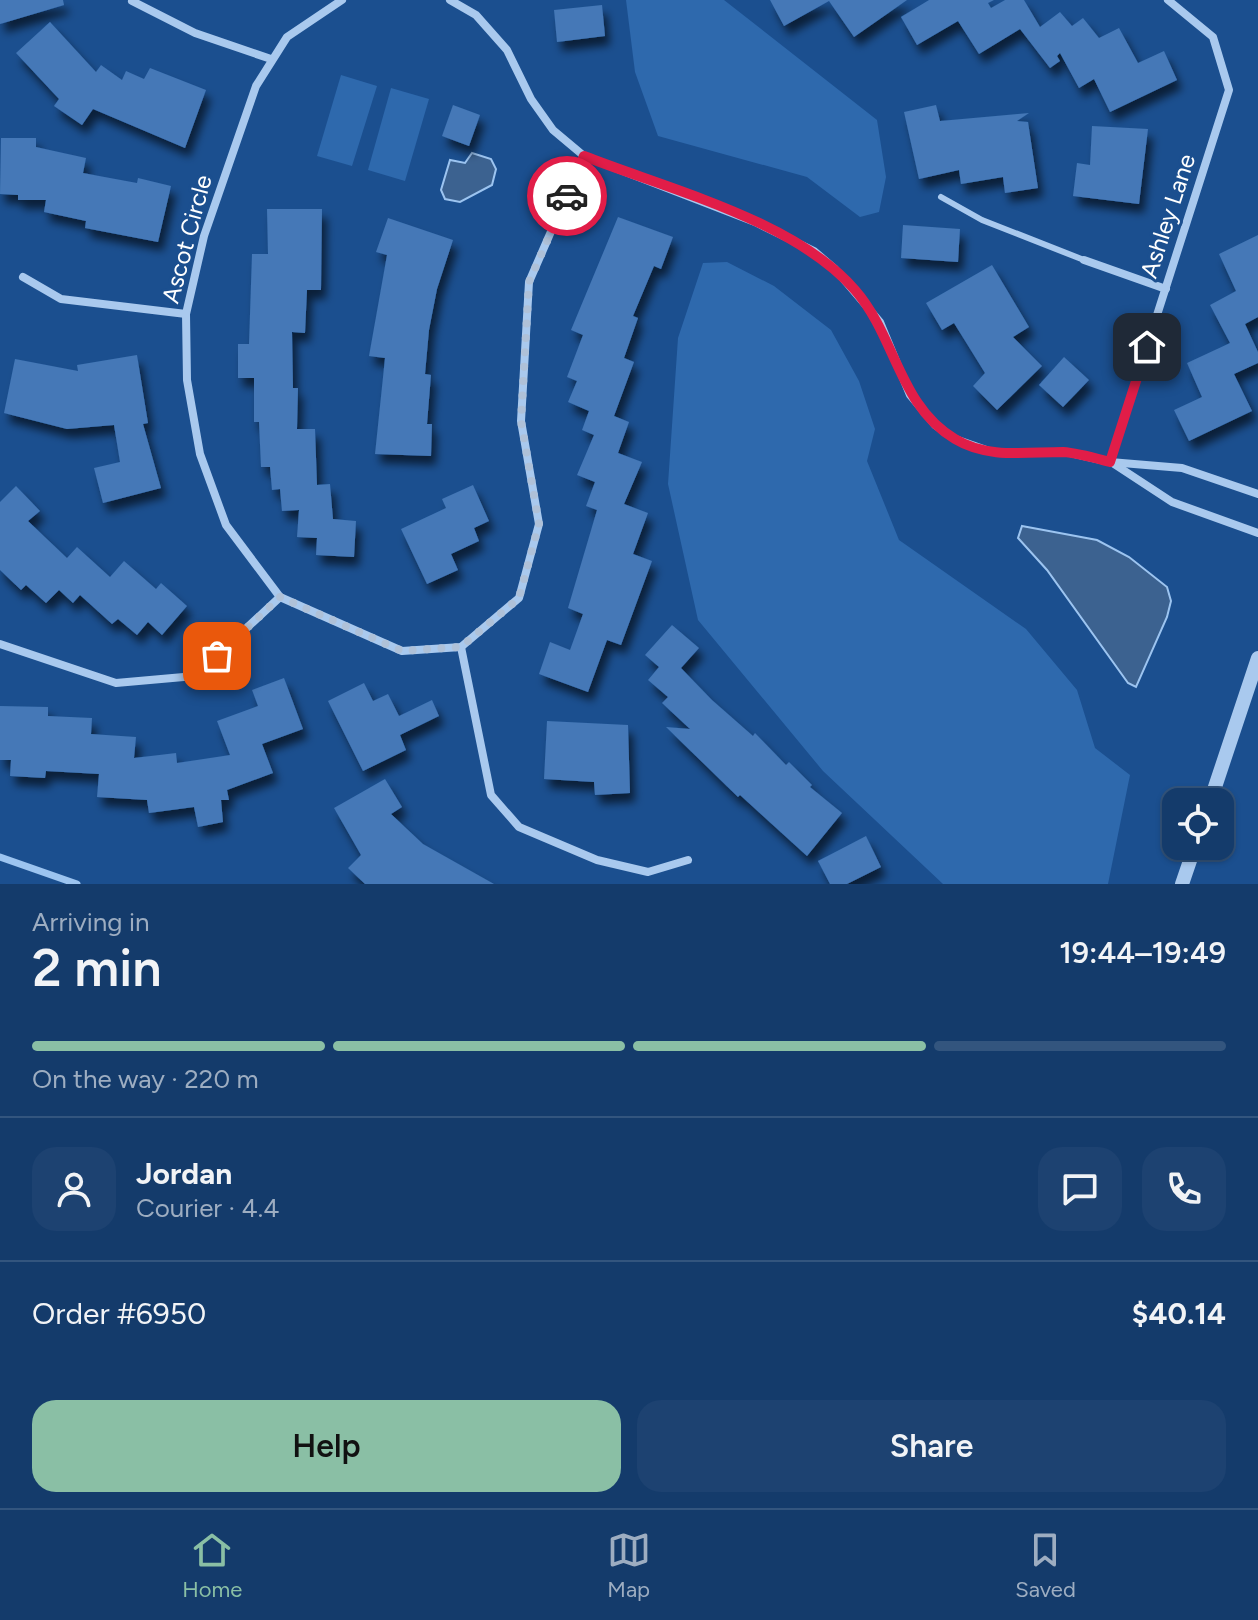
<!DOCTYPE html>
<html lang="en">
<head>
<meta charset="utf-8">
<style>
	:root { --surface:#143b6b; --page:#1d4271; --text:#f1f3f6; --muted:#9dadc1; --line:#33557e; --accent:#8abfa5 }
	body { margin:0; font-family:Figtree,sans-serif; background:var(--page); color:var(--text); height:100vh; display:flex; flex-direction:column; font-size:30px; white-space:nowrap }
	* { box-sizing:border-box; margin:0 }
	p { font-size:26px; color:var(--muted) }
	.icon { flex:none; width:44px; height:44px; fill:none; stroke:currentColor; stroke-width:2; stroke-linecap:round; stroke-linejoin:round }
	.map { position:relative; height:884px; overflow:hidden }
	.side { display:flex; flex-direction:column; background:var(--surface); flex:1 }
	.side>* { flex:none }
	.tools { position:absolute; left:1162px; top:788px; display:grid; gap:16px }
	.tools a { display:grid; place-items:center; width:72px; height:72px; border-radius:16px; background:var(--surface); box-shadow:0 2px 6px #0004,0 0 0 2px var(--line); font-size:40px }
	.pin { position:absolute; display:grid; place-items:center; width:68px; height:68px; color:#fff; margin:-34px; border-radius:16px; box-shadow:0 4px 12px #0006 }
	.courier { position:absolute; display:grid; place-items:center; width:80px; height:80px; margin:-40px; border:6px solid #e11d48; border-radius:50%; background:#fff; color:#222; box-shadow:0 2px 10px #0007 }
	.overview em { font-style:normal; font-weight:600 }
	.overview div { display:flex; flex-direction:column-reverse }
	.overview { display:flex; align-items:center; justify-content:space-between; height:136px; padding:0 32px }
	h1 { font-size:52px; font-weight:600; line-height:60px }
	.bar { display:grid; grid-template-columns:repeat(4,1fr); gap:12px 8px; align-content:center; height:96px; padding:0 32px }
	.bar i { height:10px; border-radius:6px; background:var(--line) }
	.bar .selected { background:var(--accent) }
	.bar p { grid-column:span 4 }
	.line { display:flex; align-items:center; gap:20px; padding:0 32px; border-top:2px solid var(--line) }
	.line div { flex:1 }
	.round { display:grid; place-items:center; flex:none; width:84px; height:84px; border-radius:24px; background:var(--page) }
	.button { display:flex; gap:16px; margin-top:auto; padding:16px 32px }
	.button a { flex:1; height:92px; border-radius:24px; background:var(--accent); color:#111; font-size:32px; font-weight:600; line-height:92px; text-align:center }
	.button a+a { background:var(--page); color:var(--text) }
	.dock { display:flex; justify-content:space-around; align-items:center; height:112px; border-top:2px solid var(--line); background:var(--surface); font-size:22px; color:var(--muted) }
	.dock a { display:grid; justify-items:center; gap:4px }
	.dock .selected { color:var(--accent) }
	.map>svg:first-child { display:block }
</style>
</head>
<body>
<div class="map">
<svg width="1258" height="884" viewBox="0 0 1258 884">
	<defs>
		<filter id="shadow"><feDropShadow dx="5" dy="9" stdDeviation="4" flood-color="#0009"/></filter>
	</defs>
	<rect width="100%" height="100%" fill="#1b4f8f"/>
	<g fill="#2e69ad">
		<path d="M626,0H724L877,120L886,177L879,212L860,217L807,177L658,136L635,72Z"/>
		<path d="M341,75L377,86L352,166L317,156Z"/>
		<path d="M391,88L429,99L405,181L368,170Z"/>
		<path d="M727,262L774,286L831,330L859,381L875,429L867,461L899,540L1026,629L1077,690L1095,748L1130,775L1108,884H943L823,771L698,620L668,484L678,338L703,263Z"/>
	</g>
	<g fill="#3c6290" stroke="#9cc4f0" stroke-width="2">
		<path d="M472,153L491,159L496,169L492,185L460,202L445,199L441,190L450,160L465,163Z"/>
		<path d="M1022,526L1097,540L1129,557L1167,587L1171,601L1167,617L1136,687L1128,683L1047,570L1018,538Z"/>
	</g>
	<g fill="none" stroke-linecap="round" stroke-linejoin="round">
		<path stroke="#9cc4f0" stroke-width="7" d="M0,857L77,884"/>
	</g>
	<g fill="#4478b7" filter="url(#shadow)">
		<path d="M0,0H63L64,5L0,24Z"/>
		<path d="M770,0H907L854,37L829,1L784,26Z"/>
		<path d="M929,0H994L988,3L991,8L1005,0H1024L1040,27L1060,12L1072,26L1083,18L1099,38L1119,28L1138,63L1164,51L1177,80L1110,112L1094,79L1079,88L1060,53L1057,56L1060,61L1050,68L1020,29L979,54L958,21L917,45L901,17Z"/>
		<path d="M602,5L605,36L557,42L554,10Z"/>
		<path d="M50,22L96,72L101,65L122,80L126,71L144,79L150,68L206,90L185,148L93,109L82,125L54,106L59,99L16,53Z"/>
		<path d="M453,105L480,115L469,146L442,136Z"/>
		<path d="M936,105L940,121L1029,113L1017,121L1028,122L1038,188L1005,193L1003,177L961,184L959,170L919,179L904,112Z"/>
		<path d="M1092,126L1148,129L1139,204L1073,196L1077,163L1090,165Z"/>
		<path d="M1,138H36V147L86,158L83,173L137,183L138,178L171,186L158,242L85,228L86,221L44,212L46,200H18V195L0,194Z"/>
		<path d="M267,209H322L321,290H307L305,333L292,332L293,388H298L297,429H315L317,485L330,484L333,519L356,521L354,557L316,555L317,538L297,537L299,510L282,511L280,489L272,490L270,467H261L259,422H254V378H238V344H249L252,254H268Z"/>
		<path d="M618,217L673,237L661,269L654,266L633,316L638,318L624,358L634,362L614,416L629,422L618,453L642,462L624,504L648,513L633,554L652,561L621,645L607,640L588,692L539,674L550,642L570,650L583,614L568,608L597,510L586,506L595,482L577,475L594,435L582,430L589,411L568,402L577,381L567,377L583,335L571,330Z"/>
		<path d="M388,218L453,240L437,289L429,330L425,374L431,375L427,424H432L431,456L375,454L385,358L369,356L387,255L376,252Z"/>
		<path d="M903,225L960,229L958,262L901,258Z"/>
		<path d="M1258,235V317L1245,324L1258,352V363L1234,374L1252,411L1189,441L1174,410L1202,397L1187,363L1230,343L1210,305L1236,291L1219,254Z"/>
		<path d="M992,265L1029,327L1013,337L1042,366L997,410L973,386L985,373L954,323L942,330L926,303Z"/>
		<path d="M137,355L148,423L143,424L161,488L103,503L94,468L120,462L114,425L67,429L4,413L15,359L78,371L77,365Z"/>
		<path d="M1064,357L1089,380L1063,407L1039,385Z"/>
		<path d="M473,485L489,521L474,528L479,541L451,554L458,570L427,584L401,529L446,508L442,499Z"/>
		<path d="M16,486L40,511L28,521L67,558L77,547L110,577L124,561L156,589L161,583L187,606L162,635L148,622L137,635L118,619L112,624L80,595L73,603L59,590L46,603L26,585L21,590L0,570V502Z"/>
		<path d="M672,625L699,648L681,668L712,700L753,736L755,733L786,765L789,762L812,785L810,787L842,813L807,856L740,795L738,797L666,727L690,729L662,703L668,697L648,680L659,667L645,655Z"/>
		<path d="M284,678L303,729L262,744L273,773L227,790L229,800H221L223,822L198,827L194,807L149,813L147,800L97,797L99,774L46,771L45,778L10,776L11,760H0V706L48,707V716L92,718L91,734L136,737L134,758L176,753L177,763L230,755L217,721L258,706L252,690Z"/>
		<path d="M364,683L373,701L388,694L399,716L432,700L439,716L400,735L406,750L363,771L328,701Z"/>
		<path d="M547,721L628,725L630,793L595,795L594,782L544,779Z"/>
		<path d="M385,779L402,807L391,814L423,844L494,884H365L348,868L361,855L334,808Z"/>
		<path d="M866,836L881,867L847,884H830L818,861Z"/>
	</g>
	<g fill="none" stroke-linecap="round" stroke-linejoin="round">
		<path stroke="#a9c9ee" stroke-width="6" d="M941,197L982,220L1084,260"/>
		<g stroke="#a9c9ee" stroke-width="8">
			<path d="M342,0L287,37L256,86L204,236L186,314L187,380L200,454L226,525L280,597L402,651L461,647L519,598L539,524L521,421L529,282L584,156"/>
			<path d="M450,0L476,15L507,50L531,99L553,130L584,156L755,222L814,251L835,269L880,322L910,395L935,425L955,439L992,452H1066L1110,462L1182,468L1258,494"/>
			<path d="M132,1L195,33L271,59"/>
			<path d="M1084,260L1166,289"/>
			<path d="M23,277L61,299L186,314"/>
			<path d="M1110,462L1229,90L1213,37L1168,0"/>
			<path d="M1111,462L1172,502L1258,533"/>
			<path d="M0,644L116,683L195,676L280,597"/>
			<path d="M461,647L491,795L519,827L597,860L648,872L688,860"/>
		</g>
		<g stroke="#a9c9ee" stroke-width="14">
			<path d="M1210,802L1258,658"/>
			<path d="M1182,884L1195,846"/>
		</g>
	</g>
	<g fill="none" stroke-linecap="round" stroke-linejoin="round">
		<path stroke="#afc1d8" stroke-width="8" stroke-dasharray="0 14.4" d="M217,656L280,597L402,651L461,647L519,598L539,524L521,421L529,282L567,196"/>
		<path stroke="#e11d48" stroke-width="10" d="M567,196L584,156C668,189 796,221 855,290C896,337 899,406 955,439C988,459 1026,452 1063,452C1078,453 1095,458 1110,462L1147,347"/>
	</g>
	<g text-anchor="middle" stroke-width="6" stroke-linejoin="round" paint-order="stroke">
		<g font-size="24" fill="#fff" stroke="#1b4f8f">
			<text transform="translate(1168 216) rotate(-72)" y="8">Ashley Lane</text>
			<text transform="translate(187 239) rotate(-75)" y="8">Ascot Circle</text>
		</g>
	</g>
</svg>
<div class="tools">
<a><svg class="icon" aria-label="locate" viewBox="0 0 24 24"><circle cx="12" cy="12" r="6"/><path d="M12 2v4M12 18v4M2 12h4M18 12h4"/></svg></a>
</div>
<div class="pin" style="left:217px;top:656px;background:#ea580c"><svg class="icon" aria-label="bag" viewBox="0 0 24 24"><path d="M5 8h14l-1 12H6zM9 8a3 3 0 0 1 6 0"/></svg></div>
<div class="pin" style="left:1147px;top:347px;background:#1f2937"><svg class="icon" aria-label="home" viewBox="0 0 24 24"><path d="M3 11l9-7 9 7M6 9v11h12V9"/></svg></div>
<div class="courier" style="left:567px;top:196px"><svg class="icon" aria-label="car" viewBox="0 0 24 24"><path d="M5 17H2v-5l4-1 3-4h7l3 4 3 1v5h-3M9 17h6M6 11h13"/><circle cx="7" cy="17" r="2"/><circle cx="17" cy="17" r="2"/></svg></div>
</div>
<section class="side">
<div class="overview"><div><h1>2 min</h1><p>Arriving in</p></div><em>19:44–19:49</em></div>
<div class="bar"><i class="selected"></i><i class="selected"></i><i class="selected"></i><i></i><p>On the way · 220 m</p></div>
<div class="line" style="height:144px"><a class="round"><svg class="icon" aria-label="person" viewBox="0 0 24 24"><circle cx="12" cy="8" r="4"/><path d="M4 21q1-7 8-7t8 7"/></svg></a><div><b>Jordan</b><p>Courier · 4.4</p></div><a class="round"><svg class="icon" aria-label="chat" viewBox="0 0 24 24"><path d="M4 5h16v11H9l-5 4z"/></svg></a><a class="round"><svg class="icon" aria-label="phone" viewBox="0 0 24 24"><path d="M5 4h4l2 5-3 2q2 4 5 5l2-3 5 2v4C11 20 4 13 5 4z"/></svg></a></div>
<div class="line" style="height:104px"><div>Order #6950</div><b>$40.14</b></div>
<div class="button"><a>Help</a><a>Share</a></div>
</section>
<nav class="dock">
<a class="selected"><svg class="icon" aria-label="home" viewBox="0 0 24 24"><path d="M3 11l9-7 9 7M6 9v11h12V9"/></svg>Home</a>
<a><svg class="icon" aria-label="map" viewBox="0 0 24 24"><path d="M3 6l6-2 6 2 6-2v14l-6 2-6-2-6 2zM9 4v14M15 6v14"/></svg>Map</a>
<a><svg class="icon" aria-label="saved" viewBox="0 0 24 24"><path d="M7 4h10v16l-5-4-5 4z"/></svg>Saved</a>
</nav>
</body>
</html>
